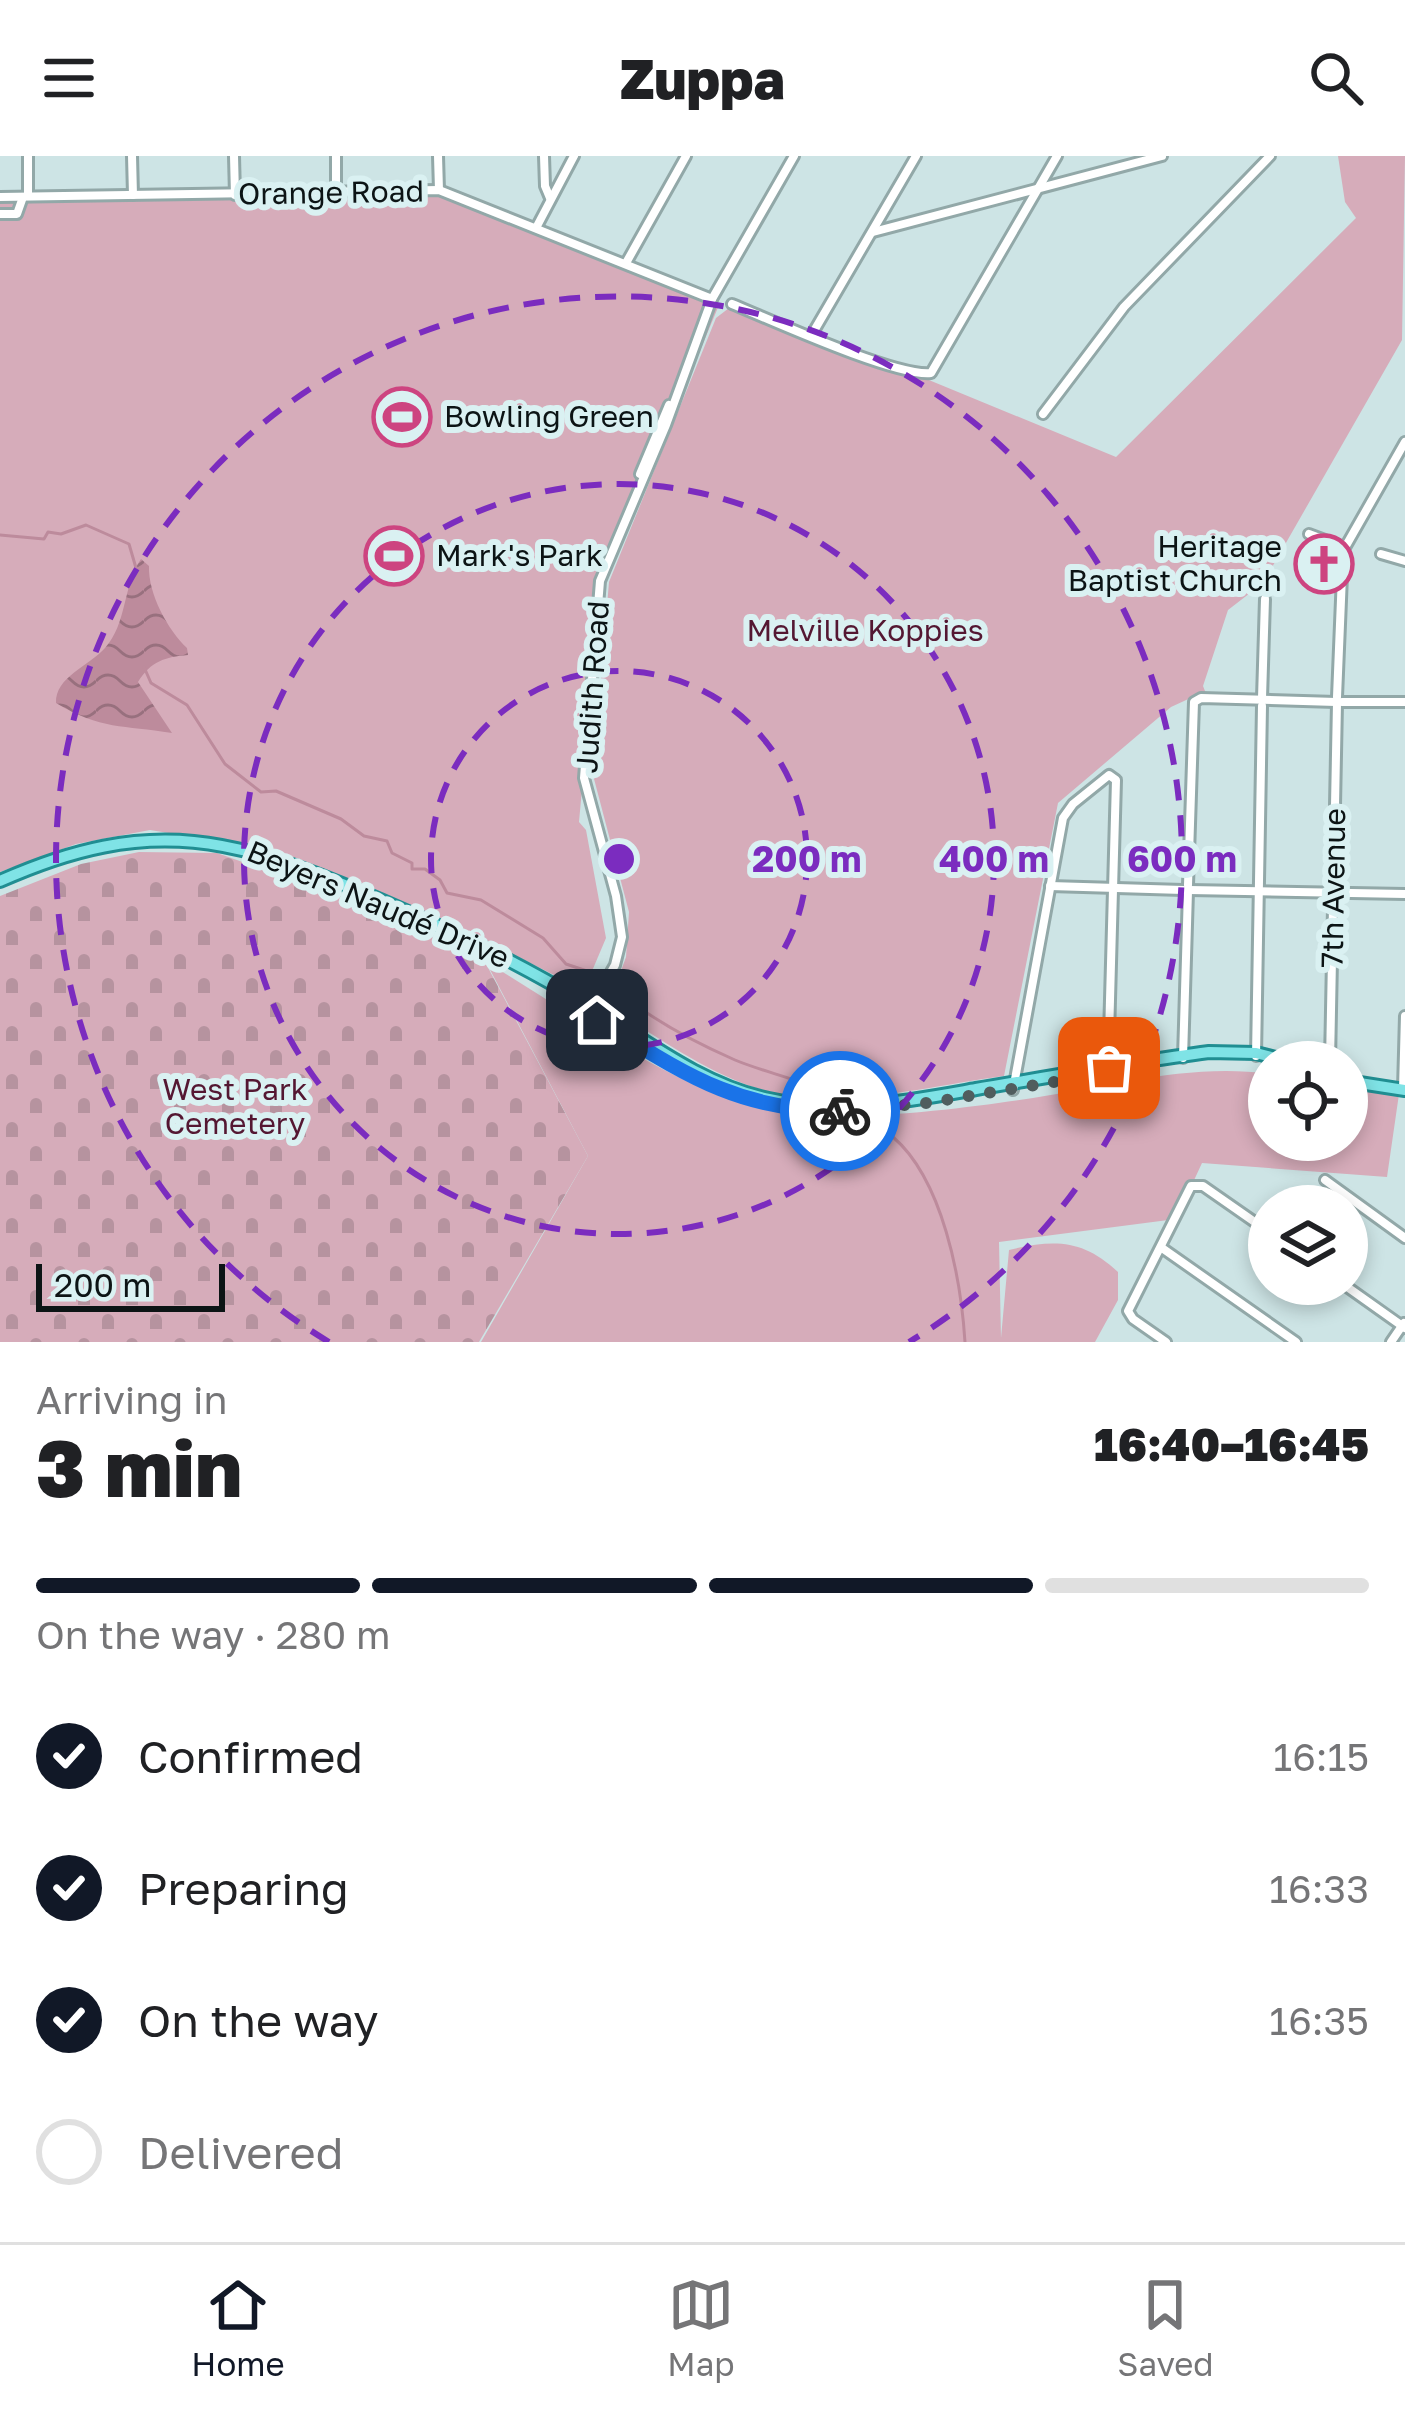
<!DOCTYPE html>
<html lang="en">
<head>
<meta charset="utf-8">
<style>
	:root { --surface:#fff; --page:#f6f6f6; --text:#202124; --muted:#757577; --line:#e0e0e0; --accent:#111827 }
	body { margin:0; font-family:"Golos Text",sans-serif; background:var(--page); color:var(--text); height:100vh; display:flex; flex-direction:column; font-size:45px; white-space:nowrap }
	* { box-sizing:border-box; margin:0 }
	p { font-size:39px; color:var(--muted) }
	.icon { flex:none; width:66px; height:66px; fill:none; stroke:currentColor; stroke-width:2; stroke-linecap:round; stroke-linejoin:round }
	.map { position:relative; height:1186px; overflow:hidden }
	.drawer { display:flex; flex-direction:column; background:var(--surface); flex:1 }
	.drawer>* { flex:none }
	.controls { position:absolute; left:1248px; top:885px; display:grid; gap:24px }
	.controls a { display:grid; place-items:center; width:120px; height:120px; border-radius:50%; background:var(--surface); box-shadow:0 6px 18px #0003; font-size:60px }
	.scale { position:absolute; left:36px; bottom:30px; width:189px; box-sizing:border-box; padding-left:12px; border:6px solid #0c1415; border-top:0; font-size:33px; line-height:42px; white-space:nowrap; color:#0c1415; -webkit-text-stroke:9px #daf1f2; paint-order:stroke }
	.pin { position:absolute; display:grid; place-items:center; width:102px; height:102px; color:#fff; margin:-51px; border-radius:24px; box-shadow:0 6px 18px #0006 }
	.courier { position:absolute; display:grid; place-items:center; width:120px; height:120px; margin:-60px; border:9px solid #1a73e8; border-radius:50%; background:#fff; color:#222; box-shadow:0 3px 15px #0007 }
	.headline em { font-style:normal; font-weight:800 }
	.headline div { display:flex; flex-direction:column-reverse }
	.headline { display:flex; align-items:center; justify-content:space-between; height:204px; padding:0 36px }
	h1 { font-size:78px; font-weight:800; line-height:90px }
	.bar { display:grid; grid-template-columns:repeat(4,1fr); gap:18px 12px; align-content:center; height:144px; padding:0 36px }
	.bar i { height:15px; border-radius:9px; background:var(--line) }
	.bar .on { background:var(--accent) }
	.bar p { grid-column:span 4 }
	ol { padding:0 36px; list-style:none }
	li { display:flex; align-items:center; gap:36px; height:132px }
	li p { margin-inline-start:auto }
	li .icon { padding:12px; border-radius:50%; background:var(--accent); color:#fff; stroke-width:4 }
	li:last-child { color:var(--muted) }
	li i { width:66px; height:66px; border:6px solid var(--line); border-radius:50% }
	header { display:flex; justify-content:space-between; align-items:center; height:156px; padding:0 36px; background:var(--surface); font-size:54px; font-weight:800 }
	.tab-bar { display:flex; justify-content:space-around; align-items:center; height:168px; border-top:3px solid var(--line); background:var(--surface); font-size:33px; color:var(--muted) }
	.tab-bar a { display:grid; justify-items:center; gap:6px }
	.tab-bar .on { color:var(--accent) }
	.map>svg:first-child { display:block }
</style>
</head>
<body>
<header><svg class="icon" aria-label="menu" viewBox="0 0 24 24"><path d="M4 6h16M4 12h16M4 18h16"/></svg>Zuppa<svg class="icon" aria-label="search" viewBox="0 0 24 24"><circle cx="10" cy="10" r="6"/><path d="M15 15l6 6"/></svg></header>
<div class="map">
<svg width="1405" height="1186" viewBox="0 0 1405 1186">
	<defs>
		<pattern id="cemetery-stones" width="16" height="16" patternUnits="userSpaceOnUse" patternTransform="scale(3)"><rect width="16" height="16" fill="#d6acba"/><path d="M2 7V4a2 2 0 0 1 4 0v3zM10 15v-3a2 2 0 0 1 4 0v3z" fill="#b6939f"/></pattern>
		<pattern id="water-waves" width="16" height="10" patternUnits="userSpaceOnUse" patternTransform="scale(3)"><rect width="16" height="10" fill="#bd8b9c"/><path d="M0 5q4-4 8 0t8 0" fill="none" stroke="#98707e"/></pattern>
	</defs>
	<rect width="100%" height="100%" fill="#cde4e5"/>
	<path fill="url(#cemetery-stones)" d="M139,696L217,697L357,746L485,806L588,1000L479,1186H0V740L81,708Z"/>
	<g fill="#d6acba">
		<path d="M1338,0H1405L1402,184L1263,427L1228,454L1203,530L1207,540L1197,539L1171,551L1058,647L1004,920C936,929 860,949 791,940C724,931 664,884 608,851L626,801L629,756L593,619L609,426L716,162L729,152L924,222L1116,301L1356,62L1345,46Z"/>
		<path d="M445,39L540,73L719,149L600,435L579,666L586,674L606,782L584,834L478,781L294,702L255,691L150,674L76,688L0,716V41Z"/>
		<path d="M486,806C566,853 672,932 760,952C834,970 957,953 1033,942C1110,930 1192,907 1269,918V984H1347V930L1399,938L1387,1021L1202,1007L1176,1063L999,1086L1001,1182L1009,1094C1054,1083 1083,1083 1118,1116V1144L1095,1186H481L588,1000Z"/>
	</g>
	<path fill="url(#water-waves)" d="M141,403L149,410C148,438 168,474 187,492L188,499C165,501 151,505 138,526L172,577C123,569 101,574 56,547C55,521 89,510 105,492C127,468 123,429 141,403Z"/>
	<g fill="none" stroke-linecap="round" stroke-linejoin="round">
		<g stroke="#bd8b9c" stroke-width="3">
			<path d="M0,379L44,383L48,376L61,378L86,369L129,388L136,412"/>
			<path d="M144,511L151,527L187,549L225,608L261,636L276,635L341,663L364,680L387,685L392,697L412,707V713H425L440,724L447,737L481,744L543,782L566,808L602,820"/>
			<path d="M613,831C647,861 694,886 735,904C771,919 809,924 841,946"/>
			<path d="M861,960C872,967 883,973 893,981C943,1024 961,1123 965,1186"/>
		</g>
		<defs>
			<g id="minor">
				<path d="M28,0V40"/>
				<path d="M132,0L133,39"/>
				<path d="M234,0L235,39"/>
				<path d="M336,0V38"/>
				<path d="M438,0L439,34"/>
				<path d="M544,0L545,30L550,42"/>
				<path d="M0,41L439,34L712,143"/>
				<path d="M0,58H17L23,41"/>
				<path d="M536,72L574,0"/>
				<path d="M873,76L1162,0"/>
				<path d="M626,107L686,0"/>
				<path d="M732,148C771,164 896,221 931,217L1057,0"/>
				<path d="M811,180L916,0"/>
				<path d="M1043,258L1124,151L1270,0"/>
				<path d="M640,318L669,249"/>
				<path d="M1309,378L1344,391"/>
				<path d="M1381,398L1405,405"/>
				<path d="M1337,541L1343,395L1405,286"/>
				<path d="M1262,542L1265,443"/>
				<path d="M1342,546H1405"/>
				<path d="M1188,729L1194,546L1201,542L1336,546"/>
				<path d="M1050,730L1183,734"/>
				<path d="M1189,734L1405,738"/>
				<path d="M591,851L615,809L622,781L616,740L584,622L600,425L666,269L712,143L794,0"/>
				<path d="M1256,900L1262,550"/>
				<path d="M1183,902L1188,735"/>
				<path d="M1330,906L1337,547"/>
				<path d="M1403,933L1405,860"/>
				<path d="M1013,934L1063,662L1073,648L1109,619L1116,624L1108,917"/>
				<path d="M1325,1024L1405,1082"/>
				<path d="M1162,1092L1296,1186"/>
				<path d="M1343,1128L1405,1172"/>
				<path d="M1166,1186L1133,1163L1128,1155L1191,1030H1203L1269,1076"/>
				<path d="M1391,1186L1404,1167"/>
			</g>
			<g id="major">
				<path d="M0,725C153,657 236,682 383,745C453,775 520,808 585,847C644,883 701,929 769,943C839,959 908,945 976,933C1054,920 1132,906 1209,896L1256,897L1291,906"/>
				<path d="M561,841L637,888"/>
				<path d="M577,841L590,840L607,827"/>
				<path d="M1347,925L1405,934"/>
			</g>
		</defs>
		<use href="#minor" stroke="#92a8a8" stroke-width="14"/>
		<use href="#major" stroke="#208e92" stroke-width="16"/>
		<use href="#minor" stroke="#fff" stroke-width="8"/>
		<use href="#major" stroke="#7fe3e6" stroke-width="10"/>
	</g>
	<g fill="none" stroke-linecap="round" stroke-linejoin="round">
		<path stroke="#505d5e" stroke-width="12" stroke-dasharray="0 21.6" d="M840,955L927,947L1108,917L1109,912"/>
		<path stroke="#1a73e8" stroke-width="15" d="M597,864C682,916 736,955 840,955"/>
	</g>
	<g fill="none" stroke="#7b2cbf" stroke-width="6" stroke-dasharray="21 15">
		<circle cx="619" cy="703" r="188"/>
		<circle cx="619" cy="703" r="375"/>
		<path d="M329 1186A563 563 0 1 1 909 1186"/>
	</g>
	<defs>
		<symbol id="stadium-ring" viewBox="-11 -11 22 22"><circle r="9.5" fill="#daf1f2" stroke="#cd4480" stroke-width="1.5"/><path d="M0-5a6.5 5 0 1 0 0 10a6.5 5 0 1 0 0-10ZM-3.5-1.8h7v3.6h-7Z" fill="#cd4480"/></symbol>
		<symbol id="church-ring" viewBox="-11 -11 22 22"><circle r="9.5" fill="#daf1f2" stroke="#cd4480" stroke-width="1.5"/><path d="M-1.2-6h2.4v3.5h3.3v2.4h-3.3V6h-2.4V-.1h-3.3v-2.4h3.3Z" fill="#cd4480"/></symbol>
	</defs>
	<g fill-rule="evenodd">
		<use href="#stadium-ring" x="369" y="228" width="66" height="66"/>
		<use href="#stadium-ring" x="361" y="367" width="66" height="66"/>
		<use href="#church-ring" x="1291" y="375" width="66" height="66"/>
	</g>
	<g text-anchor="middle" stroke-width="12" stroke-linejoin="round" paint-order="stroke">
		<g font-size="30" fill="#0c1415" stroke="#daf1f2">
			<text transform="translate(331 37) rotate(-1)" y="10">Orange Road</text>
			<text transform="translate(593 531) rotate(-86)" y="10">Judith Road</text>
			<text transform="translate(1334 732) rotate(-89)" y="10">7th Avenue</text>
			<text transform="translate(378 749) rotate(23)" y="10">Beyers Naudé Drive</text>
		</g>
		<g font-size="30" fill="#0c1415" stroke="#daf1f2" text-anchor="start">
			<text x="444" y="271">Bowling Green</text>
			<text x="1282" y="401" text-anchor="end">Heritage<tspan x="1282" dy="34">Baptist Church</tspan></text>
			<text x="436" y="410">Mark's Park</text>
		</g>
		<g font-size="30" fill="#541732" stroke="#daf1f2">
			<text x="865" y="485">Melville Koppies</text>
			<text x="235" y="944">West Park<tspan x="235" dy="34">Cemetery</tspan></text>
		</g>
	</g>
	<circle cx="619" cy="703" r="18" fill="#7b2cbf" stroke="#daf1f2" stroke-width="6"/>
	<g font-size="36" text-anchor="middle" font-weight="bold" fill="#7b2cbf" stroke="#daf1f2" stroke-width="12" stroke-linejoin="round" paint-order="stroke">
		<text x="807" y="716">200 m</text>
		<text x="994" y="716">400 m</text>
		<text x="1182" y="716">600 m</text>
	</g>
</svg>
<div class="controls">
<a><svg class="icon" aria-label="locate" viewBox="0 0 24 24"><circle cx="12" cy="12" r="6"/><path d="M12 2v4M12 18v4M2 12h4M18 12h4"/></svg></a>
<a><svg class="icon" aria-label="layers" viewBox="0 0 24 24"><path d="M12 4l9 5-9 5-9-5zM3 14l9 5 9-5"/></svg></a>
</div>
<div class="scale">200 m</div>
<div class="pin" style="left:1109px;top:912px;background:#ea580c"><svg class="icon" aria-label="bag" viewBox="0 0 24 24"><path d="M5 8h14l-1 12H6zM9 8a3 3 0 0 1 6 0"/></svg></div>
<div class="pin" style="left:597px;top:864px;background:#1f2937"><svg class="icon" aria-label="home" viewBox="0 0 24 24"><path d="M3 11l9-7 9 7M6 9v11h12V9"/></svg></div>
<div class="courier" style="left:840px;top:955px"><svg class="icon" aria-label="bike" viewBox="0 0 24 24"><circle cx="6" cy="16" r="4"/><circle cx="18" cy="16" r="4"/><path d="M6 16l4-8h5l3 8M10 8l3 8H6M13 5h3"/></svg></div>
</div>
<section class="drawer">
<div class="headline"><div><h1>3 min</h1><p>Arriving in</p></div><em>16:40–16:45</em></div>
<div class="bar"><i class="on"></i><i class="on"></i><i class="on"></i><i></i><p>On the way · 280 m</p></div>
<ol>
<li><svg class="icon" aria-label="check" viewBox="0 0 24 24"><path d="M5 12l5 5 9-10"/></svg>Confirmed<p>16:15</p></li>
<li><svg class="icon" aria-label="check" viewBox="0 0 24 24"><path d="M5 12l5 5 9-10"/></svg>Preparing<p>16:33</p></li>
<li><svg class="icon" aria-label="check" viewBox="0 0 24 24"><path d="M5 12l5 5 9-10"/></svg>On the way<p>16:35</p></li>
<li><i></i>Delivered</li>
</ol>
</section>
<nav class="tab-bar">
<a class="on"><svg class="icon" aria-label="home" viewBox="0 0 24 24"><path d="M3 11l9-7 9 7M6 9v11h12V9"/></svg>Home</a>
<a><svg class="icon" aria-label="map" viewBox="0 0 24 24"><path d="M3 6l6-2 6 2 6-2v14l-6 2-6-2-6 2zM9 4v14M15 6v14"/></svg>Map</a>
<a><svg class="icon" aria-label="saved" viewBox="0 0 24 24"><path d="M7 4h10v16l-5-4-5 4z"/></svg>Saved</a>
</nav>
</body>
</html>
